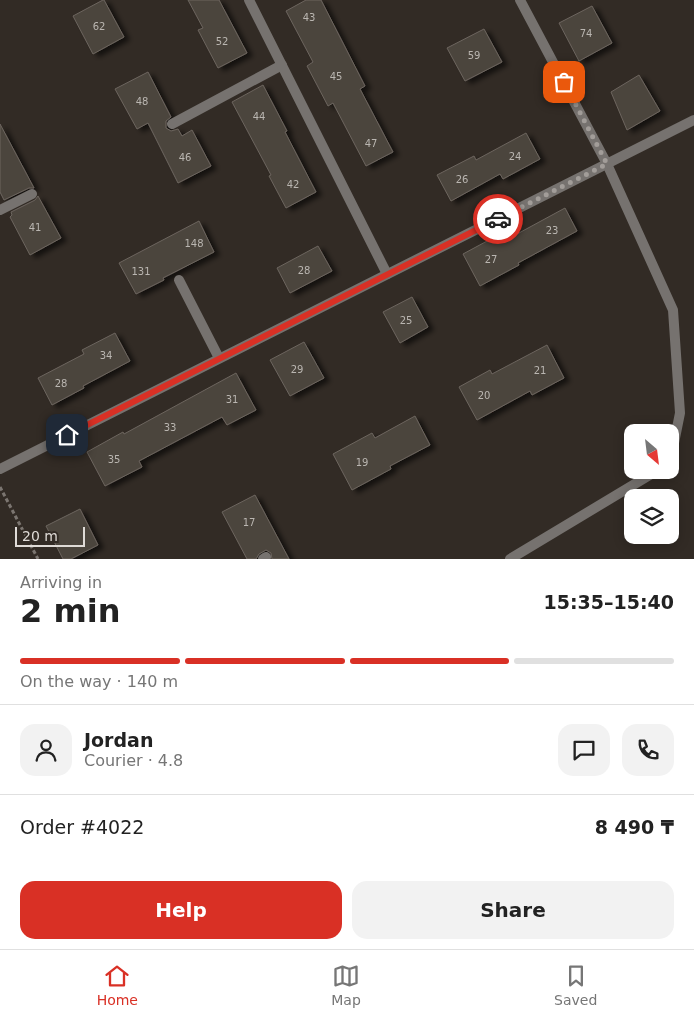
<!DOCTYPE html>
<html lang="en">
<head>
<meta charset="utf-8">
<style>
	:root { --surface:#fff; --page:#f2f2f2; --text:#222; --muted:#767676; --line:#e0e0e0; --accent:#d93025 }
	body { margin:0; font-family:"DejaVu Sans",sans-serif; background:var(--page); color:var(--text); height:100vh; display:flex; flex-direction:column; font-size:19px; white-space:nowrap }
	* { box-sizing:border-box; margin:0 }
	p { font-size:16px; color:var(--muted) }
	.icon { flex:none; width:28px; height:28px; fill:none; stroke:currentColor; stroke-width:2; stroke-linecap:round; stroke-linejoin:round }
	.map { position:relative; height:559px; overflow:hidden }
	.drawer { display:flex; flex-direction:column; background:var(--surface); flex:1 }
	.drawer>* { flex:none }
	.needle { width:32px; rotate:152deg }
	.buttons { position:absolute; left:624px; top:424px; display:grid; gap:10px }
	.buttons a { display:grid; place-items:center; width:55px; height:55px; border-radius:10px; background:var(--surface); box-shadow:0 2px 12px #0003; font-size:25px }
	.scale { position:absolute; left:15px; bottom:12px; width:70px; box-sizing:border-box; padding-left:5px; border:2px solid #dfdbd7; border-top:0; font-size:14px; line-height:18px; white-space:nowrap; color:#dfdbd7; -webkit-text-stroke:4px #322b25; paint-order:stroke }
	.pin { position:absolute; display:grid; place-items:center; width:42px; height:42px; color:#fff; margin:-21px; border-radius:10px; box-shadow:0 2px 8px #0006 }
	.courier { position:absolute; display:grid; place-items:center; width:50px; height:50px; margin:-25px; border:4px solid #d93025; border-radius:50%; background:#fff; color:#222; box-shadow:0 1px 6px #0007 }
	.summary em { font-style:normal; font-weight:800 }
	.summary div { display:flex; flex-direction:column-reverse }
	.summary { display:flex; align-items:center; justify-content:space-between; height:85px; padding:0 20px }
	h1 { font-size:32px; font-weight:800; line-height:38px }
	.bar { display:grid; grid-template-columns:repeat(4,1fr); gap:8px 5px; align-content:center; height:60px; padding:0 20px }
	.bar i { height:6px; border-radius:4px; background:var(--line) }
	.bar .selected { background:var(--accent) }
	.bar p { grid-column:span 4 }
	.line { display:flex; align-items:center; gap:12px; padding:0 20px; border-top:1px solid var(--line) }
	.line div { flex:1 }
	.round { display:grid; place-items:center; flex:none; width:52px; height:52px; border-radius:15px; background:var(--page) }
	.cta { display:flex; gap:10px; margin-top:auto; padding:10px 20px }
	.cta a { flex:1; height:58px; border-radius:15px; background:var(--accent); color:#fff; font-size:20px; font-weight:800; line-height:58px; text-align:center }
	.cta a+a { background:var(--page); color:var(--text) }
	.dock { display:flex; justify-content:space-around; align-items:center; height:70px; border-top:1px solid var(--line); background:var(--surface); font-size:14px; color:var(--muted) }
	.dock a { display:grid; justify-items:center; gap:2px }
	.dock .selected { color:var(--accent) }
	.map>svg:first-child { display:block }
</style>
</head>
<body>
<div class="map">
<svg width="694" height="559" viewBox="0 0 694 559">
	<defs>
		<filter id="shadow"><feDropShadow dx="5.5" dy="3" stdDeviation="2.5" flood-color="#0009"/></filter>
	</defs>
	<rect width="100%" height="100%" fill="#322b25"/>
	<g fill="#4c453e" stroke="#6c655e" filter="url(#shadow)">
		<path d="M103,0H104L124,37L93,54L73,16Z"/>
		<path d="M188,0H219L247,53L218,68L198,30L203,28Z"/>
		<path d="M306,0H321L365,86L360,89L393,152L366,166L333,103L328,106L307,66L313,62L286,11Z"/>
		<path d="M592,6L612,43L579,61L559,23Z"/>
		<path d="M484,29L502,62L465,81L447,48Z"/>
		<path d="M148,72L171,117L166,121V128L171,131L178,129L182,136L192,130L211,166L178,183L148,123L137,129L115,89Z"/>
		<path d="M639,75L660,111L627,130L611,92Z"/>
		<path d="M263,85L287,131L285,132L316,192L286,208L269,176L271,175L232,102Z"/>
		<path d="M0,124L34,188H29L4,200L0,192Z"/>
		<path d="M526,133L540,159L503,179L500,174L451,201L437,175L474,156L476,160Z"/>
		<path d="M38,196L61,238L30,255L10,217L12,215L11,212L35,200Z"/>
		<path d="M565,208L577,231L518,263L519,265L480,286L463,254L502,233L506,240Z"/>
		<path d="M199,221L214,252L163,278L164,280L136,294L119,263Z"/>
		<path d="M318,246L332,271L290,293L277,268Z"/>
		<path d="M412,297L428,327L400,343L383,312Z"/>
		<path d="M115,333L130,361L83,386L84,388L52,405L38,378L84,354L82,350Z"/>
		<path d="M304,342L324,378L290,396L270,360Z"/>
		<path d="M547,345L564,378L532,395L530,391L477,420L459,387L490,370L492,374Z"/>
		<path d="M236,373L256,410L227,425L222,417L139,461L142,467L105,486L87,452L123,432L124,434Z"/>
		<path d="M415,416L430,445L390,466L391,469L352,490L333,454L372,433L375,438Z"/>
		<path d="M255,495L289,559H272L271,553L266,550L259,554L256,559H247L222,512Z"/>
		<path d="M80,509L98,545L71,559H63L46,526Z"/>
	</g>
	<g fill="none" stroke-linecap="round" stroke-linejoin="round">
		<path stroke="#7b7570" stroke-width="3" stroke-dasharray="4 2.5" stroke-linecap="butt" d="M0,487L38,559"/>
		<g stroke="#76726f" stroke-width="10">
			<path d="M172,124L282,65"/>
			<path d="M0,210L32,194"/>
			<path d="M179,280L219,358"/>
		</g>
		<g stroke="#76726f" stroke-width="10">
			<path d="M249,0L387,274"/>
			<path d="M520,0L607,164L673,310L680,413L670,463"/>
			<path d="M0,469L694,120"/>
			<path d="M263,559L266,557"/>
			<path d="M510,559L658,470"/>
		</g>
	</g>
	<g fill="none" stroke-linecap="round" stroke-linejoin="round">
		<path stroke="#a29d99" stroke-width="5" stroke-dasharray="0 9" d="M498,219L607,164L564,82"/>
		<path stroke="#d93025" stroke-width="6" d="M67,435L498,219"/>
	</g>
	<g text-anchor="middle" stroke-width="4" stroke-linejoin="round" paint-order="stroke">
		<g font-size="10" fill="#bab6b1">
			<text x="309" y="21">43</text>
			<text x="99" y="30">62</text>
			<text x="586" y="37">74</text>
			<text x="222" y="45">52</text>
			<text x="474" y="59">59</text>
			<text x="336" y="80">45</text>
			<text x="142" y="105">48</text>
			<text x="259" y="120">44</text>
			<text x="371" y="147">47</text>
			<text x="515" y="160">24</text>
			<text x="185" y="161">46</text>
			<text x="462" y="183">26</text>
			<text x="293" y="188">42</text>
			<text x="35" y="231">41</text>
			<text x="552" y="234">23</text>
			<text x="194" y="247">148</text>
			<text x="491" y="263">27</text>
			<text x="304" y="274">28</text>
			<text x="141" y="275">131</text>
			<text x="406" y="324">25</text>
			<text x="106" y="359">34</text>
			<text x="297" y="373">29</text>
			<text x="540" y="374">21</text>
			<text x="61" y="387">28</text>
			<text x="484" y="399">20</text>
			<text x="232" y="403">31</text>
			<text x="170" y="431">33</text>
			<text x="114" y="463">35</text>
			<text x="362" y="466">19</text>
			<text x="249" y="526">17</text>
		</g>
	</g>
</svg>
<div class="buttons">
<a><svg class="needle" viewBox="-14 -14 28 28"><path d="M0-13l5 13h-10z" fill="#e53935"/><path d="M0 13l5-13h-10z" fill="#767676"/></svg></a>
<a><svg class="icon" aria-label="layers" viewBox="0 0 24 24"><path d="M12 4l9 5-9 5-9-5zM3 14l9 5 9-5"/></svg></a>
</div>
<div class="scale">20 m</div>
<div class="pin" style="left:564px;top:82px;background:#ea580c"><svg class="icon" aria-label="bag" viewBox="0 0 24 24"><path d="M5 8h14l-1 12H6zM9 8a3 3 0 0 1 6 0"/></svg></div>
<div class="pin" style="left:67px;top:435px;background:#1f2937"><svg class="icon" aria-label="home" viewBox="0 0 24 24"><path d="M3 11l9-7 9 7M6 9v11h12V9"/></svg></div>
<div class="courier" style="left:498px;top:219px"><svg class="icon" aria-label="car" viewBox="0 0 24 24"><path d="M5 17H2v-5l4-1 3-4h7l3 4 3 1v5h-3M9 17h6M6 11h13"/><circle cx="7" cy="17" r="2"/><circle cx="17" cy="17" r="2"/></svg></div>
</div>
<section class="drawer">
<div class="summary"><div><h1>2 min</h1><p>Arriving in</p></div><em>15:35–15:40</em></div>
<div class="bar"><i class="selected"></i><i class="selected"></i><i class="selected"></i><i></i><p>On the way · 140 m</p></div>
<div class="line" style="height:90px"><a class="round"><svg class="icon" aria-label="person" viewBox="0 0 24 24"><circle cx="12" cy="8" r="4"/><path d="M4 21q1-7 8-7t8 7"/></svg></a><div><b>Jordan</b><p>Courier · 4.8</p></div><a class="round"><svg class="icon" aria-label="chat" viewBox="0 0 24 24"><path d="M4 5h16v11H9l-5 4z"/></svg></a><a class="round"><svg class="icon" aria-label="phone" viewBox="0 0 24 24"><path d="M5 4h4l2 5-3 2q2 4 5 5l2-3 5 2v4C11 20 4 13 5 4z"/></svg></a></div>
<div class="line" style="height:65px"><div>Order #4022</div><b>8 490 ₸</b></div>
<div class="cta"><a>Help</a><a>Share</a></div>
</section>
<nav class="dock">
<a class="selected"><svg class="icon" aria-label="home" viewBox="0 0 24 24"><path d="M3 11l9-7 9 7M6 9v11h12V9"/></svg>Home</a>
<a><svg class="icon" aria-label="map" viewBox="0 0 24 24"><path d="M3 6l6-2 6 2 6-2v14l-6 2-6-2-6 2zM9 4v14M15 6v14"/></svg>Map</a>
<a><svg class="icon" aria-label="saved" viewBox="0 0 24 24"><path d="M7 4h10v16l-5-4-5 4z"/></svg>Saved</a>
</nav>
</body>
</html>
